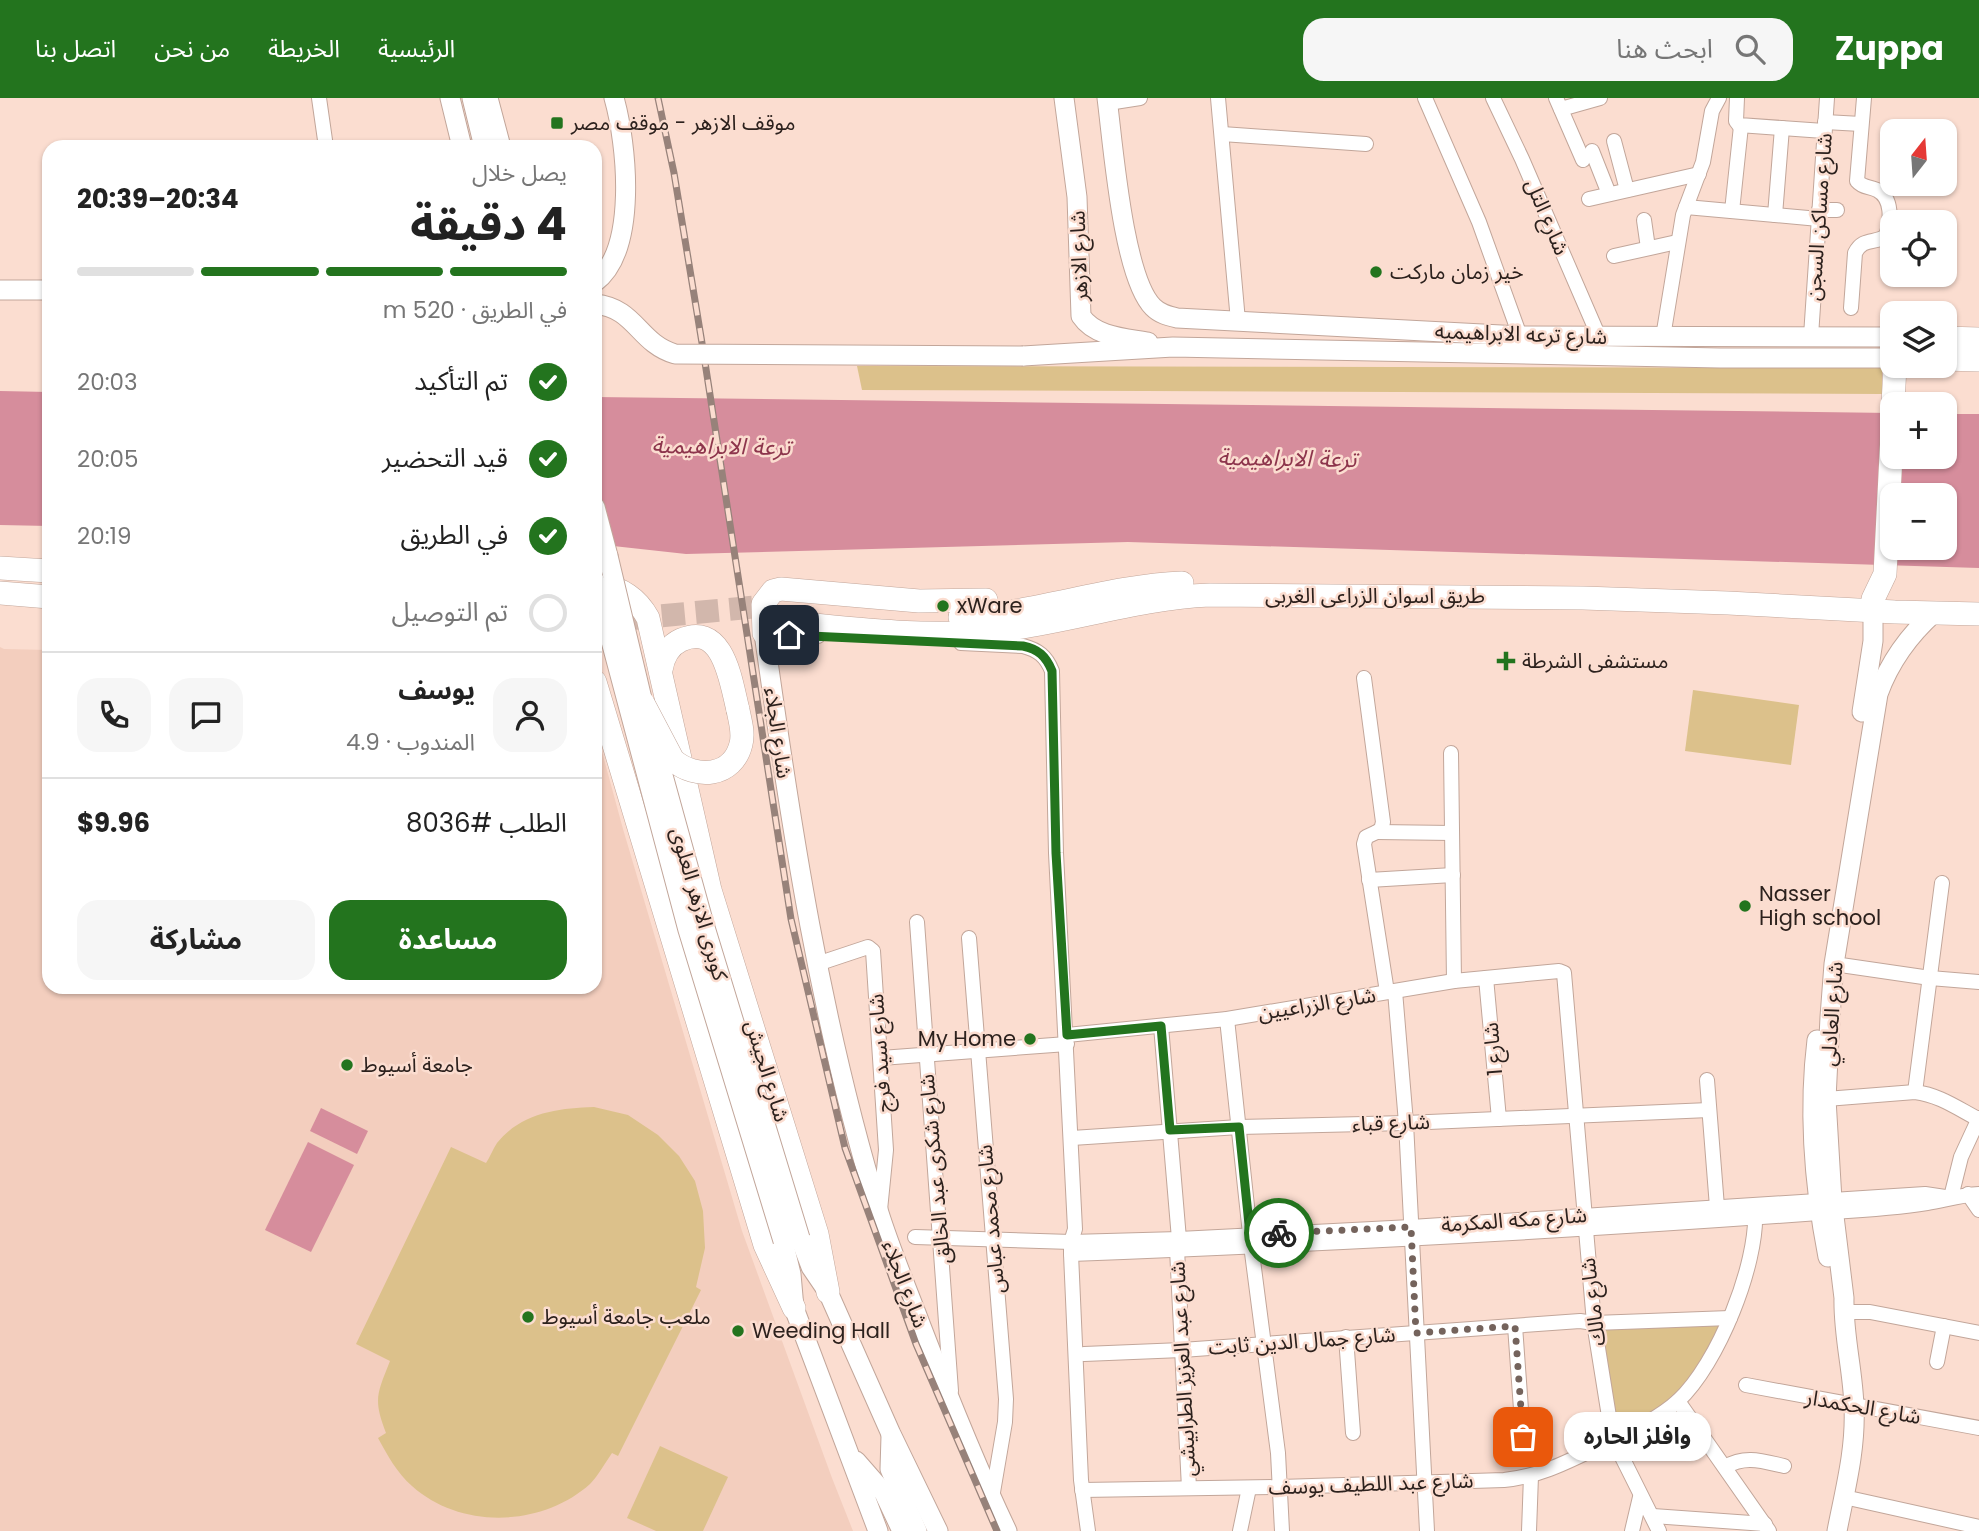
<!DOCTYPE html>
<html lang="ar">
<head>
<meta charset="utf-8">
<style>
	:root { --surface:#fff; --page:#f6f6f6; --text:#222; --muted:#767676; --line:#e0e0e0; --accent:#23741e }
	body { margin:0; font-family:Poppins,"Noto Sans Arabic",sans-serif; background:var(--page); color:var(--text); direction:rtl; height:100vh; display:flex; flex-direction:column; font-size:26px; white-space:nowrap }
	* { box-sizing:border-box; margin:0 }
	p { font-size:23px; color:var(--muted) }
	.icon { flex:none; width:38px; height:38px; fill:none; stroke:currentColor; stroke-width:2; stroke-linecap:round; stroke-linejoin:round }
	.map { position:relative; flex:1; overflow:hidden; direction:ltr }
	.side { position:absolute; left:42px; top:42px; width:560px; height:854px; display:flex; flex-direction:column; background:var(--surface); border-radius:21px; box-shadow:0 2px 5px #0004; direction:rtl }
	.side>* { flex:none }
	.needle { width:46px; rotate:17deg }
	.controls { position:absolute; left:1880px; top:21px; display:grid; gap:14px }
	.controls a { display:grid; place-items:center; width:77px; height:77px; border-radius:14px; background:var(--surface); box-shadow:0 2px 5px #0004; font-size:35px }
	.pin { position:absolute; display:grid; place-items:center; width:60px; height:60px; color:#fff; margin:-30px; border-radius:14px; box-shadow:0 4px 10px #0006 }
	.courier { position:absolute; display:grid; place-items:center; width:70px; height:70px; margin:-35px; border:5px solid #23741e; border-radius:50%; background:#fff; color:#222; box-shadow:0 2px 9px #0007 }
	.bubble { position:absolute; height:49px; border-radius:21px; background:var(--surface); box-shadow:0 2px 5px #0004; font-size:23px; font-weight:700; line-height:49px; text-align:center; direction:rtl }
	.overview em { font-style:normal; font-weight:700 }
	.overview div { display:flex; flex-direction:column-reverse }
	.overview { display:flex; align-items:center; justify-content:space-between; height:119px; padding:0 35px }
	h1 { font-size:46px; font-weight:700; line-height:52px }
	.bar { display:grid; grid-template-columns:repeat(4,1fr); gap:10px 7px; align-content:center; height:84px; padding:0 35px }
	.bar i { height:9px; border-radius:5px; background:var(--line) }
	.bar .current { background:var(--accent) }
	.bar p { grid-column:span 4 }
	.line { display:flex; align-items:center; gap:18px; padding:0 35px; border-top:2px solid var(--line) }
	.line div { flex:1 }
	.round { display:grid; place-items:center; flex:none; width:74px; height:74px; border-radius:21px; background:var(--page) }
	ol { padding:0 35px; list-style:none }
	li { display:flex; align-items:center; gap:21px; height:77px }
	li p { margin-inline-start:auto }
	li .icon { padding:7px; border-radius:50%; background:var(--accent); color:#fff; stroke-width:4 }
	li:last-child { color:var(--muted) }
	li i { width:38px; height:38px; border:4px solid var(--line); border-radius:50% }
	.action { display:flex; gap:14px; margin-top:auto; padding:14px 35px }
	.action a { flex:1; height:80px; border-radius:21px; background:var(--accent); color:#fff; font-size:28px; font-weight:700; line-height:80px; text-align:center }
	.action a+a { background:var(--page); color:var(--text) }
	header { display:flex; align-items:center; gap:42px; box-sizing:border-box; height:98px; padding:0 35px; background:var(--accent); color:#fff }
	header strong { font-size:33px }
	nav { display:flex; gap:38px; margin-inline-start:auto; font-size:24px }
	.search { width:490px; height:63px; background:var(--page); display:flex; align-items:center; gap:18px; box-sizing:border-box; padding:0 24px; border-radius:21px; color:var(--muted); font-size:26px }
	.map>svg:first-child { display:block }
</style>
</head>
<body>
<header>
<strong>Zuppa</strong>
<div class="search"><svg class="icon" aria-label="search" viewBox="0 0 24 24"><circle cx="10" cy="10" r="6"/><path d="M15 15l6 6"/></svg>ابحث هنا</div>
<nav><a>الرئيسية</a><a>الخريطة</a><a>من نحن</a><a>اتصل بنا</a></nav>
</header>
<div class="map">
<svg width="1979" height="1433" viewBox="0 0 1979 1433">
	<rect width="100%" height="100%" fill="#fbddd0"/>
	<path fill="#f3cebe" d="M0,549L4,551L49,552V889H595V628L623,731L742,1133L832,1380L853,1433H0Z"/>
	<g fill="#dcc18b">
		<path d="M857,268L1882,270V296L862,292Z"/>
		<path d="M1693,592L1799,607L1791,667L1685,653Z"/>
		<path d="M594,1009L628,1017L658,1037L679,1058L695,1083L703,1113L705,1150L696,1189L701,1192L618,1358L612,1355C605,1365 598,1378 590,1386C542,1429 461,1432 412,1388C397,1375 388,1358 378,1340L386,1335C373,1301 377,1296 390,1263L356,1246L451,1049L486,1065C490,1059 493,1051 497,1045C521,1015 558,1010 594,1009Z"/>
		<path d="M1728,1221L1679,1300L1614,1340L1595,1225Z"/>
		<path d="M660,1348L728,1379L703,1433H656L627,1420Z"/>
	</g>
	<g fill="#d68d9c" fill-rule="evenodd">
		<path d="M0,293L49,294V428L0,427Z"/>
		<path d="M595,299L1892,315V359H1944V316H1979V470L1128,444L686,456L595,446ZM1892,397H1944V450H1892Z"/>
		<path d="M321,1010L368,1033L357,1056L310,1033Z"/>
		<path d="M308,1044L354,1067L311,1154L265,1132Z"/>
	</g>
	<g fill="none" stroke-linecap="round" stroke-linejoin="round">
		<path stroke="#d2b7ac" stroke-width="23" stroke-dasharray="23 11" stroke-linecap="butt" d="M628,521L754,509L775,510"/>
		<defs>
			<g id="street">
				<path d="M319,0L326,49"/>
				<path d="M1218,0L1238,223"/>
				<path d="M1425,0L1479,124L1520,238"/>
				<path d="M1493,0L1522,61L1599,239"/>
				<path d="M1556,0L1583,62"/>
				<path d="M1737,0L1736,23L1739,27L1824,33"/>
				<path d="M1108,5L1140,0"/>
				<path d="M1561,11L1600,0"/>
				<path d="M1825,24L1861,26"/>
				<path d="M1222,36L1366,46"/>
				<path d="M1614,43L1627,92"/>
				<path d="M1592,53L1609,96"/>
				<path d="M1589,101L1699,76"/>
				<path d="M1686,109L1819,121"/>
				<path d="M1819,112H1837"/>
				<path d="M1732,113L1741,28"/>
				<path d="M1775,117L1782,30"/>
				<path d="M1644,122L1648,150"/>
				<path d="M1614,158L1677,144"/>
				<path d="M1851,210L1855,155C1863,139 1875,146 1886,138C1891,123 1893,100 1877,92C1868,88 1863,90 1857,83L1864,0"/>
				<path d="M1811,238L1827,0"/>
				<path d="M1663,239L1683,117L1703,64L1712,13L1719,0"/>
				<path d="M764,535L818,538"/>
				<path d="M961,545L1023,548C1038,552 1046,558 1052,573L1056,755L1075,1131L1071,1144V1156L1081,1382L1088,1433"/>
				<path d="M1364,580L1383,724L1381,732L1366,739L1364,746L1387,894"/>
				<path d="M1451,655L1454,883"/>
				<path d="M1377,734L1452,735"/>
				<path d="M1369,782L1453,777"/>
				<path d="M917,824L951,1293"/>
				<path d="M969,840L1006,1301L1005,1324L992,1400"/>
				<path d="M817,866L868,849L873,853L886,1052L880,1112"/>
				<path d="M1834,866L1930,880L1979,884"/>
				<path d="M1486,880L1499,1021"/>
				<path d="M1395,893L1406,1025L1427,1433"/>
				<path d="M1227,921L1250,1136"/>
				<path d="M1161,928L1179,1141"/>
				<path d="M1067,937L1227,921L1454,883L1559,873L1564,875L1594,1225L1611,1331L1617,1349L1659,1433"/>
				<path d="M881,960L1067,946"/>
				<path d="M1707,982L1717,1109"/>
				<path d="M1915,994L1942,785"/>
				<path d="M1826,1001L1915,994C1939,997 1957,1010 1978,1021"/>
				<path d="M1072,1040L1239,1029L1406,1025L1709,1012"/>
				<path d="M1968,1096L1979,1112"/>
				<path d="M1951,1099L1961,1059L1979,1020"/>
				<path d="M915,1139L1071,1144L1179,1141L1411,1129L1925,1096L1945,1099"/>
				<path d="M1251,1147L1278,1355L1282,1433"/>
				<path d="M1177,1151L1189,1390"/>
				<path d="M1071,1156C1325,1146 1579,1133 1832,1114C1864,1112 1896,1110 1927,1105C1945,1102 1961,1097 1979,1096"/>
				<path d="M1842,1214H1870L1979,1235"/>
				<path d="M1515,1228L1523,1339"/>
				<path d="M1346,1239L1353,1335"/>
				<path d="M1084,1256L1182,1252L1580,1223L1594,1225L1730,1220"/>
				<path d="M1937,1264L1944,1228"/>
				<path d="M1746,1287L1979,1330"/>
				<path d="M1678,1303L1769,1433"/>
				<path d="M1725,1369C1745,1357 1762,1363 1784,1368"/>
				<path d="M1082,1392L1280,1389L1504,1382C1537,1379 1565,1365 1594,1351C1622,1337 1655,1324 1678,1303C1718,1266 1758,1166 1755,1113"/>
				<path d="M1844,1399L1979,1429"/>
				<path d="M1653,1418L1765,1426"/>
				<path d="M1240,1433L1249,1390"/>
				<path d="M1529,1433L1531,1378"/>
				<path d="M1632,1433L1640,1399"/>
			</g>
			<g id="secondary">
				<path d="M450,0L462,49"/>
				<path d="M472,0L484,49"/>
				<path d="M488,0L501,49"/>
				<path d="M1064,0L1077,99L1081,218C1095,239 1125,240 1148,244"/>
				<path d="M1107,0C1113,46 1123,179 1153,209C1160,216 1168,218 1177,220L1520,238L1892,239"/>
				<path d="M595,184C638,152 627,46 614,0"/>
				<path d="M0,192H49"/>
				<path d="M1023,258L1173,249L1720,260H1892"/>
				<path d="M595,409L608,458"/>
				<path d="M764,535C791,730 821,926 879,1115C891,1153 907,1191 921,1228C948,1298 975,1366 1007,1433"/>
				<path d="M1862,614L1873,543V513"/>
				<path d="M1817,942C1808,1015 1814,1087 1828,1159"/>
				<path d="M800,1140L811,1169L828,1194L891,1336L938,1433"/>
				<path d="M783,1143L791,1176L794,1210L878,1433"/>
				<path d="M891,1338L890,1371L917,1433"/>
				<path d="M856,1363L884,1395L902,1433"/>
				<path d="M1837,1433C1845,1392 1856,1351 1854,1309C1853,1272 1843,1237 1844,1200L1832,1102L1826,1001L1830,919L1834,866L1878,596C1890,563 1909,537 1935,514"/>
			</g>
			<g id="primary">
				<path d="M1944,240L1979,241"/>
				<path d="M1944,261L1979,262"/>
				<path d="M1893,306L1895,268"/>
				<path d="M0,470L49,473"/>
				<path d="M600,486C622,491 637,500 648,520L710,792L817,1136L828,1194"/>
				<path d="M0,495L49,499"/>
				<path d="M1873,513V501L1885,476L1892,337"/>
				<path d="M960,519C1035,516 1107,488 1182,485"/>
				<path d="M774,523C846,530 921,540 994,533C1067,525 1137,500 1210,497L1583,500L1728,505L1895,514L1979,516"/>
				<path d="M764,535L763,506L773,493L781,491L919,503L986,502"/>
				<path d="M661,572C663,559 668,548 681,542C724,523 731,585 738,612"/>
				<path d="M595,584L765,1147L794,1210"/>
			</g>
		</defs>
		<use href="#street" stroke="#c2a69a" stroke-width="16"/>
		<use href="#secondary" stroke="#c2a69a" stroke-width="21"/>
		<use href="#primary" stroke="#c2a69a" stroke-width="24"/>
		<use href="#street" stroke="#fff" stroke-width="14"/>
		<use href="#secondary" stroke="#fff" stroke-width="19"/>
		<use href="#primary" stroke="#fff" stroke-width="23"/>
		<defs>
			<path id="rail" d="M658,0L674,75L702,245L791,821L845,1050L916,1246L997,1433"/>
		</defs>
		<use href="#rail" stroke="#97827a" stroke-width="7"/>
		<use href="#rail" stroke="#fbddd0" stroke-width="4.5" stroke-dasharray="13" stroke-linecap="butt"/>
		<defs>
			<g id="secondary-bridge">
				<path d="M595,206C636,210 638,245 675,256L1023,258"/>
				<path d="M608,458L643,605L704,826L800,1140"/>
				<path d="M595,483L688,832L783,1143"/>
			</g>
			<path id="primary-bridge" d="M643,605L673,662C696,682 733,679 741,646C744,634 740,623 738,612"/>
		</defs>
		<use href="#secondary-bridge" stroke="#c2a69a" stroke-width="21" stroke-linecap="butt"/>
		<use href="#primary-bridge" stroke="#c2a69a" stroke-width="24" stroke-linecap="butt"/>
		<use href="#secondary-bridge" stroke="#fff" stroke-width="19"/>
		<use href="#primary-bridge" stroke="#fff" stroke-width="23"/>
	</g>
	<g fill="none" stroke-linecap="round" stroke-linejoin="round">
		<path stroke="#74635c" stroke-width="7" stroke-dasharray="0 12.6" d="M1279,1135L1411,1129L1416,1235L1515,1228L1523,1339"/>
		<path stroke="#23741e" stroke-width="9" d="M789,537L1023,548C1038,551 1046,558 1052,573L1056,755L1067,937L1161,928L1170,1032L1239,1029L1250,1136L1279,1135"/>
	</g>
	<g fill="#23741e" stroke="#fbddd0" stroke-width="2.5">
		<rect x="550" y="18" width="14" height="14" rx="3.5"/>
		<circle cx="1376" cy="174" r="7"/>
		<circle cx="943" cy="508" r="7"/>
		<path d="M1502.5 552.5h7v7h7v7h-7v7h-7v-7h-7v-7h7z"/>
		<circle cx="1745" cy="808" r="7"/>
		<circle cx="1030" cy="941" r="7"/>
		<circle cx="347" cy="967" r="7"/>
		<circle cx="528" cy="1219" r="7"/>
		<circle cx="738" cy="1233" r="7"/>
	</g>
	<g text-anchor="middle" stroke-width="5" stroke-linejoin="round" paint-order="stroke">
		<g font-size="21" fill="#2c211d" stroke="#fbddd0" text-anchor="start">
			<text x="571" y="32">موقف الازهر - موقف مصر</text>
			<text x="1390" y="181">خير زمان ماركت</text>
			<text x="957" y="515">xWare</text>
			<text x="1522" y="570">مستشفى الشرطة</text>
			<text x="1759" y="803">Nasser<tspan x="1759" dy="24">High school</tspan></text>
			<text x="1016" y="948" text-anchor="end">My Home</text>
			<text x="361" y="974">جامعة أسيوط</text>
			<text x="542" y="1226">ملعب جامعة أسيوط</text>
			<text x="752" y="1240">Weeding Hall</text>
		</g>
		<g font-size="21" fill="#2c211d" stroke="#fbddd0">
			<text transform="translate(1547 119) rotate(67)" y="7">شارع التل</text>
			<text transform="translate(1819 119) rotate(-86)" y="7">شارع مساكن السجن</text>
			<text transform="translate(1079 158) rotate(-92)" y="7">شارع الازهر</text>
			<text transform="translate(1521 236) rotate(2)" y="7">شارع ترعه الابراهيميه</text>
			<text x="1375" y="505">طريق اسوان الزراعى الغربى</text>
			<text transform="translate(778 635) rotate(82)" y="7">شارع الجلاء</text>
			<text transform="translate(699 806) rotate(74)" y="7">كوبرى الازهر العلوى</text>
			<text transform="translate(1317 906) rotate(-9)" y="7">شارع الزراعيين</text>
			<text transform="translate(1832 916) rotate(-86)" y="7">شارع العادلي</text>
			<text transform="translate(1493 951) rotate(-95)" y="7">شارع 1</text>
			<text transform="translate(880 955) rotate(-94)" y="7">شارع سيد فرج</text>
			<text transform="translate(767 973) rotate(73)" y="7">شارع الجيش</text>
			<text transform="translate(1391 1025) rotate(-2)" y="7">شارع قباء</text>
			<text transform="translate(935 1071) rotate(-95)" y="7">شارع شكرى عبد الخالق</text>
			<text transform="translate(991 1121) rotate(-95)" y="7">شارع محمد عباس</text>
			<text transform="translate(1514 1122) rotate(-4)" y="7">شارع مكه المكرمة</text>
			<text transform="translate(905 1186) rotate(69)" y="7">شارع الجلاء</text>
			<text transform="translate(1593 1204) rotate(-97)" y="7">شارع مالك</text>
			<text transform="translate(1302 1243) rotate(-4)" y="7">شارع جمال الدين ثابت</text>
			<text transform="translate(1183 1271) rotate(-93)" y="7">شارع عبد العزيز الطرابيشي</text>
			<text transform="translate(1863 1309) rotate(10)" y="7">شارع الحكمدار</text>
			<text transform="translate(1371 1386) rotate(-2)" y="7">شارع عبد اللطيف يوسف</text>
		</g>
		<g font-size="23" font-style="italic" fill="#8d354c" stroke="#fbddd0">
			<text transform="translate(721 348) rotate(1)" y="8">ترعة الابراهيمية</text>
			<text transform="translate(1287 360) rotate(1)" y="8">ترعة الابراهيمية</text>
		</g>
	</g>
</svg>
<div class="controls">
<a><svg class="needle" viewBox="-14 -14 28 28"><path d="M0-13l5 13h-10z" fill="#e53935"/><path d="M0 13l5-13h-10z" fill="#767676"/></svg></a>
<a><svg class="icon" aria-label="locate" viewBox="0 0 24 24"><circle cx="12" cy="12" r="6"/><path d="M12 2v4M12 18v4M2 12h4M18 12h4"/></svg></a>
<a><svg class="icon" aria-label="layers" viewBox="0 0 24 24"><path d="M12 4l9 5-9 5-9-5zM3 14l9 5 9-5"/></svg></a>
<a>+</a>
<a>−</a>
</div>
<div class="pin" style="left:1523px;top:1339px;background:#ea580c"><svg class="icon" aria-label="bag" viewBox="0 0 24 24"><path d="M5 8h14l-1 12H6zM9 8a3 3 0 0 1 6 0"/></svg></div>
<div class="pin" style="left:789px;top:537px;background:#1f2937"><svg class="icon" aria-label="home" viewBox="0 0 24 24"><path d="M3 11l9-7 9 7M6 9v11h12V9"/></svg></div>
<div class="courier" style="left:1279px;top:1135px"><svg class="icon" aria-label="bike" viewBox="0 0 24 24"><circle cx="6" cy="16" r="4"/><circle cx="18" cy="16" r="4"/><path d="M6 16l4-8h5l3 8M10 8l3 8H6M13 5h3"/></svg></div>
<div class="bubble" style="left:1564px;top:1314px;width:147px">وافلز الحاره</div>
<section class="side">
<div class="overview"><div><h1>4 دقيقة</h1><p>يصل خلال</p></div><em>20:34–20:39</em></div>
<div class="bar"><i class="current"></i><i class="current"></i><i class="current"></i><i></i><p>في الطريق · 520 m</p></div>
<ol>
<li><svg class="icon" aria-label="check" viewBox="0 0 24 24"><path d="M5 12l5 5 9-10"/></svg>تم التأكيد<p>20:03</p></li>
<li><svg class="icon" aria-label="check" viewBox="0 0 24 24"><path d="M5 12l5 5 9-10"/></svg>قيد التحضير<p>20:05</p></li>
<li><svg class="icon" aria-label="check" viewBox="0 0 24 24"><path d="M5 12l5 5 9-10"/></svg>في الطريق<p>20:19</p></li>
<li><i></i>تم التوصيل</li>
</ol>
<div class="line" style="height:126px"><a class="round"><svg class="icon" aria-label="person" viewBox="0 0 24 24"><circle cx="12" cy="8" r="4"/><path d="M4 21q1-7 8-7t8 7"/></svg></a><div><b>يوسف</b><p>المندوب · 4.9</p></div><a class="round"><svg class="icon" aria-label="chat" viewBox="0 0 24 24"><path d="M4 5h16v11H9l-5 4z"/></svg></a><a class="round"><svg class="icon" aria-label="phone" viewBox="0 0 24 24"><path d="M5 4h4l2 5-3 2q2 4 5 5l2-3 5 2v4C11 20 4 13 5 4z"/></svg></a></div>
<div class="line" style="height:91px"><div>الطلب #8036</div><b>$9.96</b></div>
<div class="action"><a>مساعدة</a><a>مشاركة</a></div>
</section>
</div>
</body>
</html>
